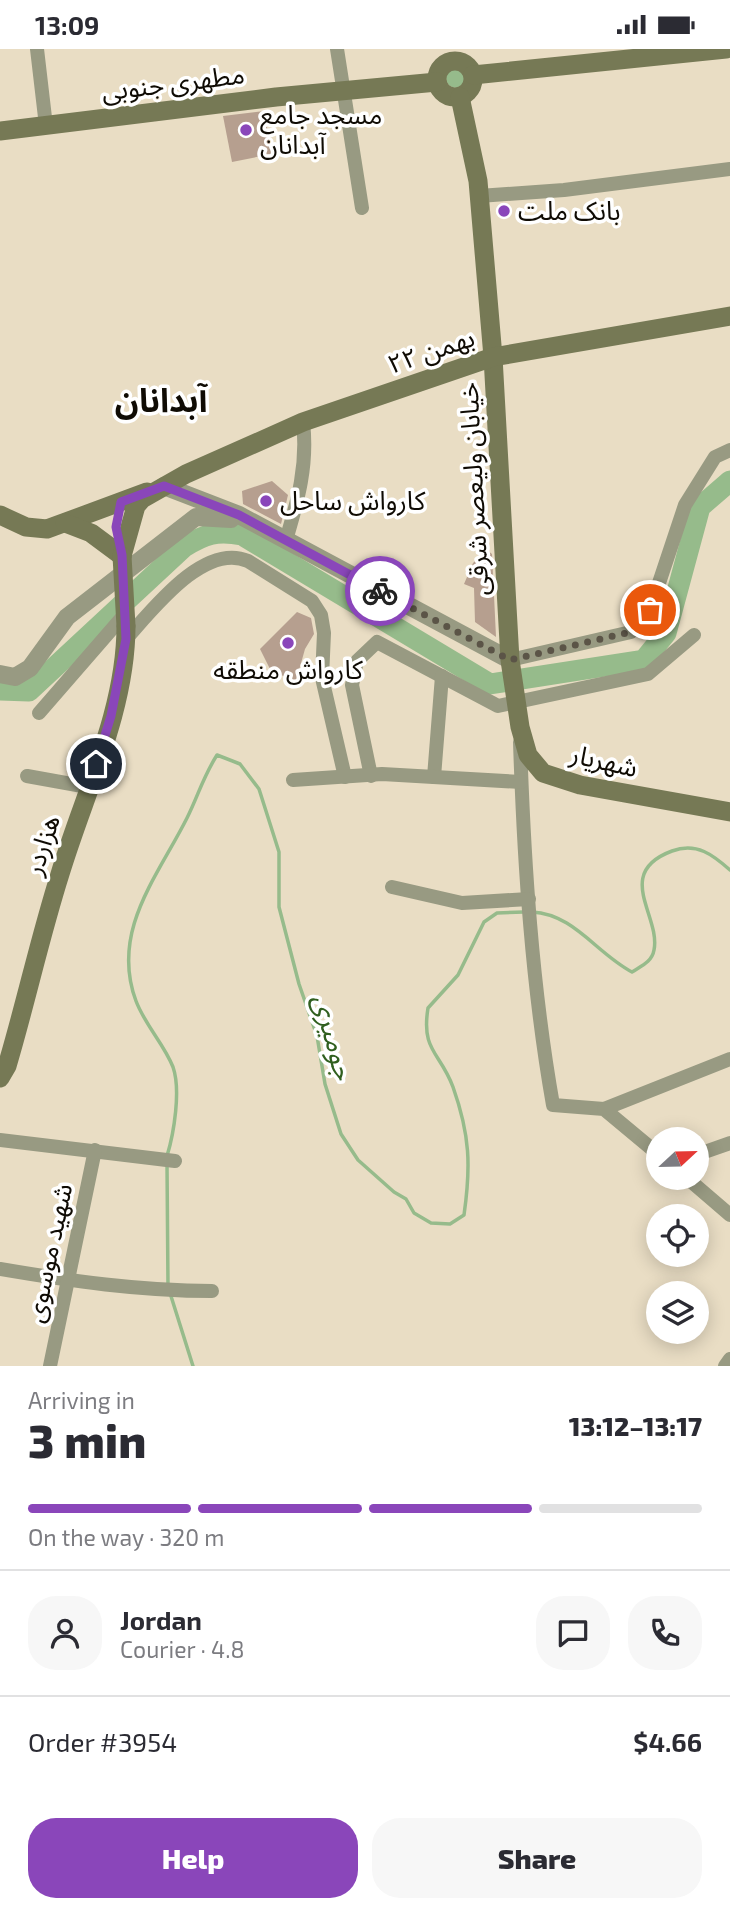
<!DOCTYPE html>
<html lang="en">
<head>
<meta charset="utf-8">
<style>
	:root { --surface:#fff; --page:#f7f7f7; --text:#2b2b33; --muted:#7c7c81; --line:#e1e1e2; --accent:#8a46ba }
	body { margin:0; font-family:"Exo 2","Noto Sans Arabic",sans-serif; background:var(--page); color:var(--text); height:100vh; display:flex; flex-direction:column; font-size:26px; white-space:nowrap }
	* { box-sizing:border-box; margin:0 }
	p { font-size:23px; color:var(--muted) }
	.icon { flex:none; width:38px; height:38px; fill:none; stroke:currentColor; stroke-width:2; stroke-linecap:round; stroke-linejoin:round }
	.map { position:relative; height:1317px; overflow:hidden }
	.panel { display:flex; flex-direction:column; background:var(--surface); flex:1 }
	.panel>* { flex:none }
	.needle { width:46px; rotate:68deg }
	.fabs { position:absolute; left:646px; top:1078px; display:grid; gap:14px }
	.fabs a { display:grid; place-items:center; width:63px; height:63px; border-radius:50%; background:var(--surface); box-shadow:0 4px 18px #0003; font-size:35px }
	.pin { position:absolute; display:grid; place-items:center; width:60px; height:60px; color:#fff; margin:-30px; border:4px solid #fff; border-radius:50%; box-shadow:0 2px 7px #0007 }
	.courier { position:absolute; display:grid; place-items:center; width:70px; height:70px; margin:-35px; border:5px solid #8a46ba; border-radius:50%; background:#fff; color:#222; box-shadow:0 2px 9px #0007 }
	.headline em { font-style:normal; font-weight:800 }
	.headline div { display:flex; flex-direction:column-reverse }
	.headline { display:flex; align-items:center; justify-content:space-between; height:119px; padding:0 28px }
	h1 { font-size:46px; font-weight:800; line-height:52px }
	.bar { display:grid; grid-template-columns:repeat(4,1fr); gap:10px 7px; align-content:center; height:84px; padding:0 28px }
	.bar i { height:9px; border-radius:5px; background:var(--line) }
	.bar .current { background:var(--accent) }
	.bar p { grid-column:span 4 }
	.line { display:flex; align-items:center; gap:18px; padding:0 28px; border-top:2px solid var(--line) }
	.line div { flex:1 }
	.round { display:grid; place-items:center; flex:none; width:74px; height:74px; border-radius:28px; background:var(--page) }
	.primary-button { display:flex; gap:14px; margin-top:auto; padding:14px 28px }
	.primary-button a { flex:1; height:80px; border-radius:28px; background:var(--accent); color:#fff; font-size:28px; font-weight:800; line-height:80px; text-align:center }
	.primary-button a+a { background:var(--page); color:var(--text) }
	.status { display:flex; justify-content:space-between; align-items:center; height:49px; padding:0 35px; background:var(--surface); direction:ltr }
	.status svg { height:19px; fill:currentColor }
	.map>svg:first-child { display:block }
</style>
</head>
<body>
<div class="status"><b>13:09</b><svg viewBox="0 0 49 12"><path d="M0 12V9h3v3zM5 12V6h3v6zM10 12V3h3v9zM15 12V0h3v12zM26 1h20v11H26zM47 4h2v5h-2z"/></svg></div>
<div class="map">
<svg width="730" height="1317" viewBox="0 0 730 1317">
	<rect width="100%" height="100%" fill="#e9ddc4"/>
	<circle fill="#96bb8b" cx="456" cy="29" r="10"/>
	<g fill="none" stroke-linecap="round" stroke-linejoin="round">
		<g stroke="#96bb8b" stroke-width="3.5">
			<path d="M532,863C574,865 596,904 632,923C641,917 652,913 654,901C661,867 613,824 672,802C697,793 713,806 730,821"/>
			<path d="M167,1107C174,1084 181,1041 173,1018C164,995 145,976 136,952C110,882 158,827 187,769C198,747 203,728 217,706L240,715L259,740L279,803V858L299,935L317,987L325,1035L341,1085L358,1111L394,1143L406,1150L414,1164L431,1174L450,1175L464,1166C471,1117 470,1086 453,1038C440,1003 421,1002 428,959L458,926L484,873L497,864L524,863"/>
			<path d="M167,1115L168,1237"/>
			<path d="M170,1244L193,1317"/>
		</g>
		<path stroke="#96bb8b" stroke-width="21" d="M0,641L29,642L184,498C205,485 217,481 242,486L490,635L644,611L666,584L700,458L730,432"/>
	</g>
	<g fill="#b69f8f">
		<path d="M264,62L272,105L232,113L223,67Z"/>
		<path d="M272,432L288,446L281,475L243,455L242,442Z"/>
		<path d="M487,501L492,505L496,588L475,573L474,539L464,535L473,514Z"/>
		<path d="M297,563L311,569L314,585L305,600L296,632L271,622L260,600Z"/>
	</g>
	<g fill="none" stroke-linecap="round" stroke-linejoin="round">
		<g stroke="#989a82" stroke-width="14">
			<path d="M37,0L46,77"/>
			<path d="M337,0L362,159"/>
			<path d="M479,147L564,141L730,120"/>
			<path d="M286,491C298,451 308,416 303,373"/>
			<path d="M126,590C153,560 204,493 248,512L312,552L321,566L324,584L322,629L345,728"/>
			<path d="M510,611L631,583L650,561L685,456L715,408L730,401"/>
			<path d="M39,664L125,565"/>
			<path d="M520,693C524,814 532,937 553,1056L604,1060L658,1105"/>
			<path d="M27,727L88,738"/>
			<path d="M371,727L352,636L357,612L377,593L498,657L648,625L694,586"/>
			<path d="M434,728L442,627"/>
			<path d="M293,731L382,725L521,733"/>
			<path d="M392,838L462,854L529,850"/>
			<path d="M604,1060L730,1010"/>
			<path d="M0,1091L175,1112"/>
			<path d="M696,1106L730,1094"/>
			<path d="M687,1129L730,1166"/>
			<path d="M0,1220C70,1232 141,1242 212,1242"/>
			<path d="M50,1317L95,1101"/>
			<path d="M725,1317L730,1310"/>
		</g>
		<g stroke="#989a82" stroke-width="18">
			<path d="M164,437L239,466L510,611"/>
			<path d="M0,625L15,628L30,619L67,568L196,468L231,470"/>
		</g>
		<g stroke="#767955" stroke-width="19">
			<circle cx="455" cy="30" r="18"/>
			<path d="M473,26L726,0"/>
			<path d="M460,48L478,132L493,308L510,611L520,678L528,706L543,724L580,736L730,763"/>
			<path d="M0,82L276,48L437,33"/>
			<path d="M0,466L26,478L47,480L147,443"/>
			<path d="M65,474L91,484L122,507"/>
			<path d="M122,507L136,457L142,450L186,425L303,373L493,308L730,267"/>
			<path d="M0,1029L7,1017C26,953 40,888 60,825C84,745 126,662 126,577"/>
		</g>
		<path stroke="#767955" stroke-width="19" d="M122,507L126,577"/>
	</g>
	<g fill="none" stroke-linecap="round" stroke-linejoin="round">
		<path stroke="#5b5447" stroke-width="7" stroke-dasharray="0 12.6" d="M380,542L510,611L631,583L650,561"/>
		<path stroke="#8a46ba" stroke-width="9" d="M96,715L111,667L126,590L122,506L116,478L121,453L164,437L239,466L380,542"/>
	</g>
	<g fill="#8a46ba" stroke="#fff" stroke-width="2.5">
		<circle cx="246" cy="81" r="7"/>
		<circle cx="504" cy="162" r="7"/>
		<circle cx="266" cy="452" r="7"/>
		<circle cx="288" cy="594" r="7"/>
	</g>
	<g text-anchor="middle" stroke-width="7" stroke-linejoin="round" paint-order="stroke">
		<g font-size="26" fill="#0f0b04" stroke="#fff">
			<text transform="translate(173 34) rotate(-7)" y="9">مطهری جنوبی</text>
			<text transform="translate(431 302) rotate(-19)" y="9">۲۲ بهمن</text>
			<text transform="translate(474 440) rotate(-93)" y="9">خیابان ولیعصر شرقی</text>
			<text transform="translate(604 712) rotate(13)" y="9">شهریار</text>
			<text transform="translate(42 796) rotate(-72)" y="9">هزاردر</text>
			<text transform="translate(49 1204) rotate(-78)" y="9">شهید موسوی</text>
		</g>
		<g font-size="26" fill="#0f0b04" stroke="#fff" text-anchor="start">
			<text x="260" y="75">مسجد جامع<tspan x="260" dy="30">آبدانان</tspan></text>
			<text x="518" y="171">بانک ملت</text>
			<text x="280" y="461">کارواش ساحل</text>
			<text x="288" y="630" text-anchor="middle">کارواش منطقه</text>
		</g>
		<g font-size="28" font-style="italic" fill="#305f1f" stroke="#fff">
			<text transform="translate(334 988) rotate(75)" y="10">جومیری</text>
		</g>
		<g font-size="33" font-weight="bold" fill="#0f0b04" stroke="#fff">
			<text x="161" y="363">آبدانان</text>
		</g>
	</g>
</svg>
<div class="fabs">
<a><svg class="needle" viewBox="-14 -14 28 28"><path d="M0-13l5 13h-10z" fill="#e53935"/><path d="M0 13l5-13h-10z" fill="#7c7c81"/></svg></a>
<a><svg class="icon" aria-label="locate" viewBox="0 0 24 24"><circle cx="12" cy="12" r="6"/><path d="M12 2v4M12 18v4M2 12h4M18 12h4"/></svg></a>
<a><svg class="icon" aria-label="layers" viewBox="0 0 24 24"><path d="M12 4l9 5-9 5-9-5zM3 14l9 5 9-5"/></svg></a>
</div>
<div class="pin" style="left:650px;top:561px;background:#ea580c"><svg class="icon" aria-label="bag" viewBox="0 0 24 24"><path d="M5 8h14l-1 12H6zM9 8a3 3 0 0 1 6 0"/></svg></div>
<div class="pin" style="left:96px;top:715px;background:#1f2937"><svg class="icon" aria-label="home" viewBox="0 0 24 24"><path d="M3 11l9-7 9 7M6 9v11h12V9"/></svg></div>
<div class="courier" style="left:380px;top:542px"><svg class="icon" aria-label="bike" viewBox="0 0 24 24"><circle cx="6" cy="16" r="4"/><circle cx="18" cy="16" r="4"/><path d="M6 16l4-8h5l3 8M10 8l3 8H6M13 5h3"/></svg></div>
</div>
<section class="panel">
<div class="headline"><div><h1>3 min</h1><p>Arriving in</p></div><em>13:12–13:17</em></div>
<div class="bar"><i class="current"></i><i class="current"></i><i class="current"></i><i></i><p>On the way · 320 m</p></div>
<div class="line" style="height:126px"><a class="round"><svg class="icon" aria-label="person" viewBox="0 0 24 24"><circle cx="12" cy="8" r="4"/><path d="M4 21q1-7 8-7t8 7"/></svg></a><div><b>Jordan</b><p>Courier · 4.8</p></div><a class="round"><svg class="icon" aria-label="chat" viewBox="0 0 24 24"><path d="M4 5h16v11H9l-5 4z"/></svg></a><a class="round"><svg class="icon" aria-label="phone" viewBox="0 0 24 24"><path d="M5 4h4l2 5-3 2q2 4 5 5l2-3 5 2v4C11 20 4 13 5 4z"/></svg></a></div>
<div class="line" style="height:91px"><div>Order #3954</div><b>$4.66</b></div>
<div class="primary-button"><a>Help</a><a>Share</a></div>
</section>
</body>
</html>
